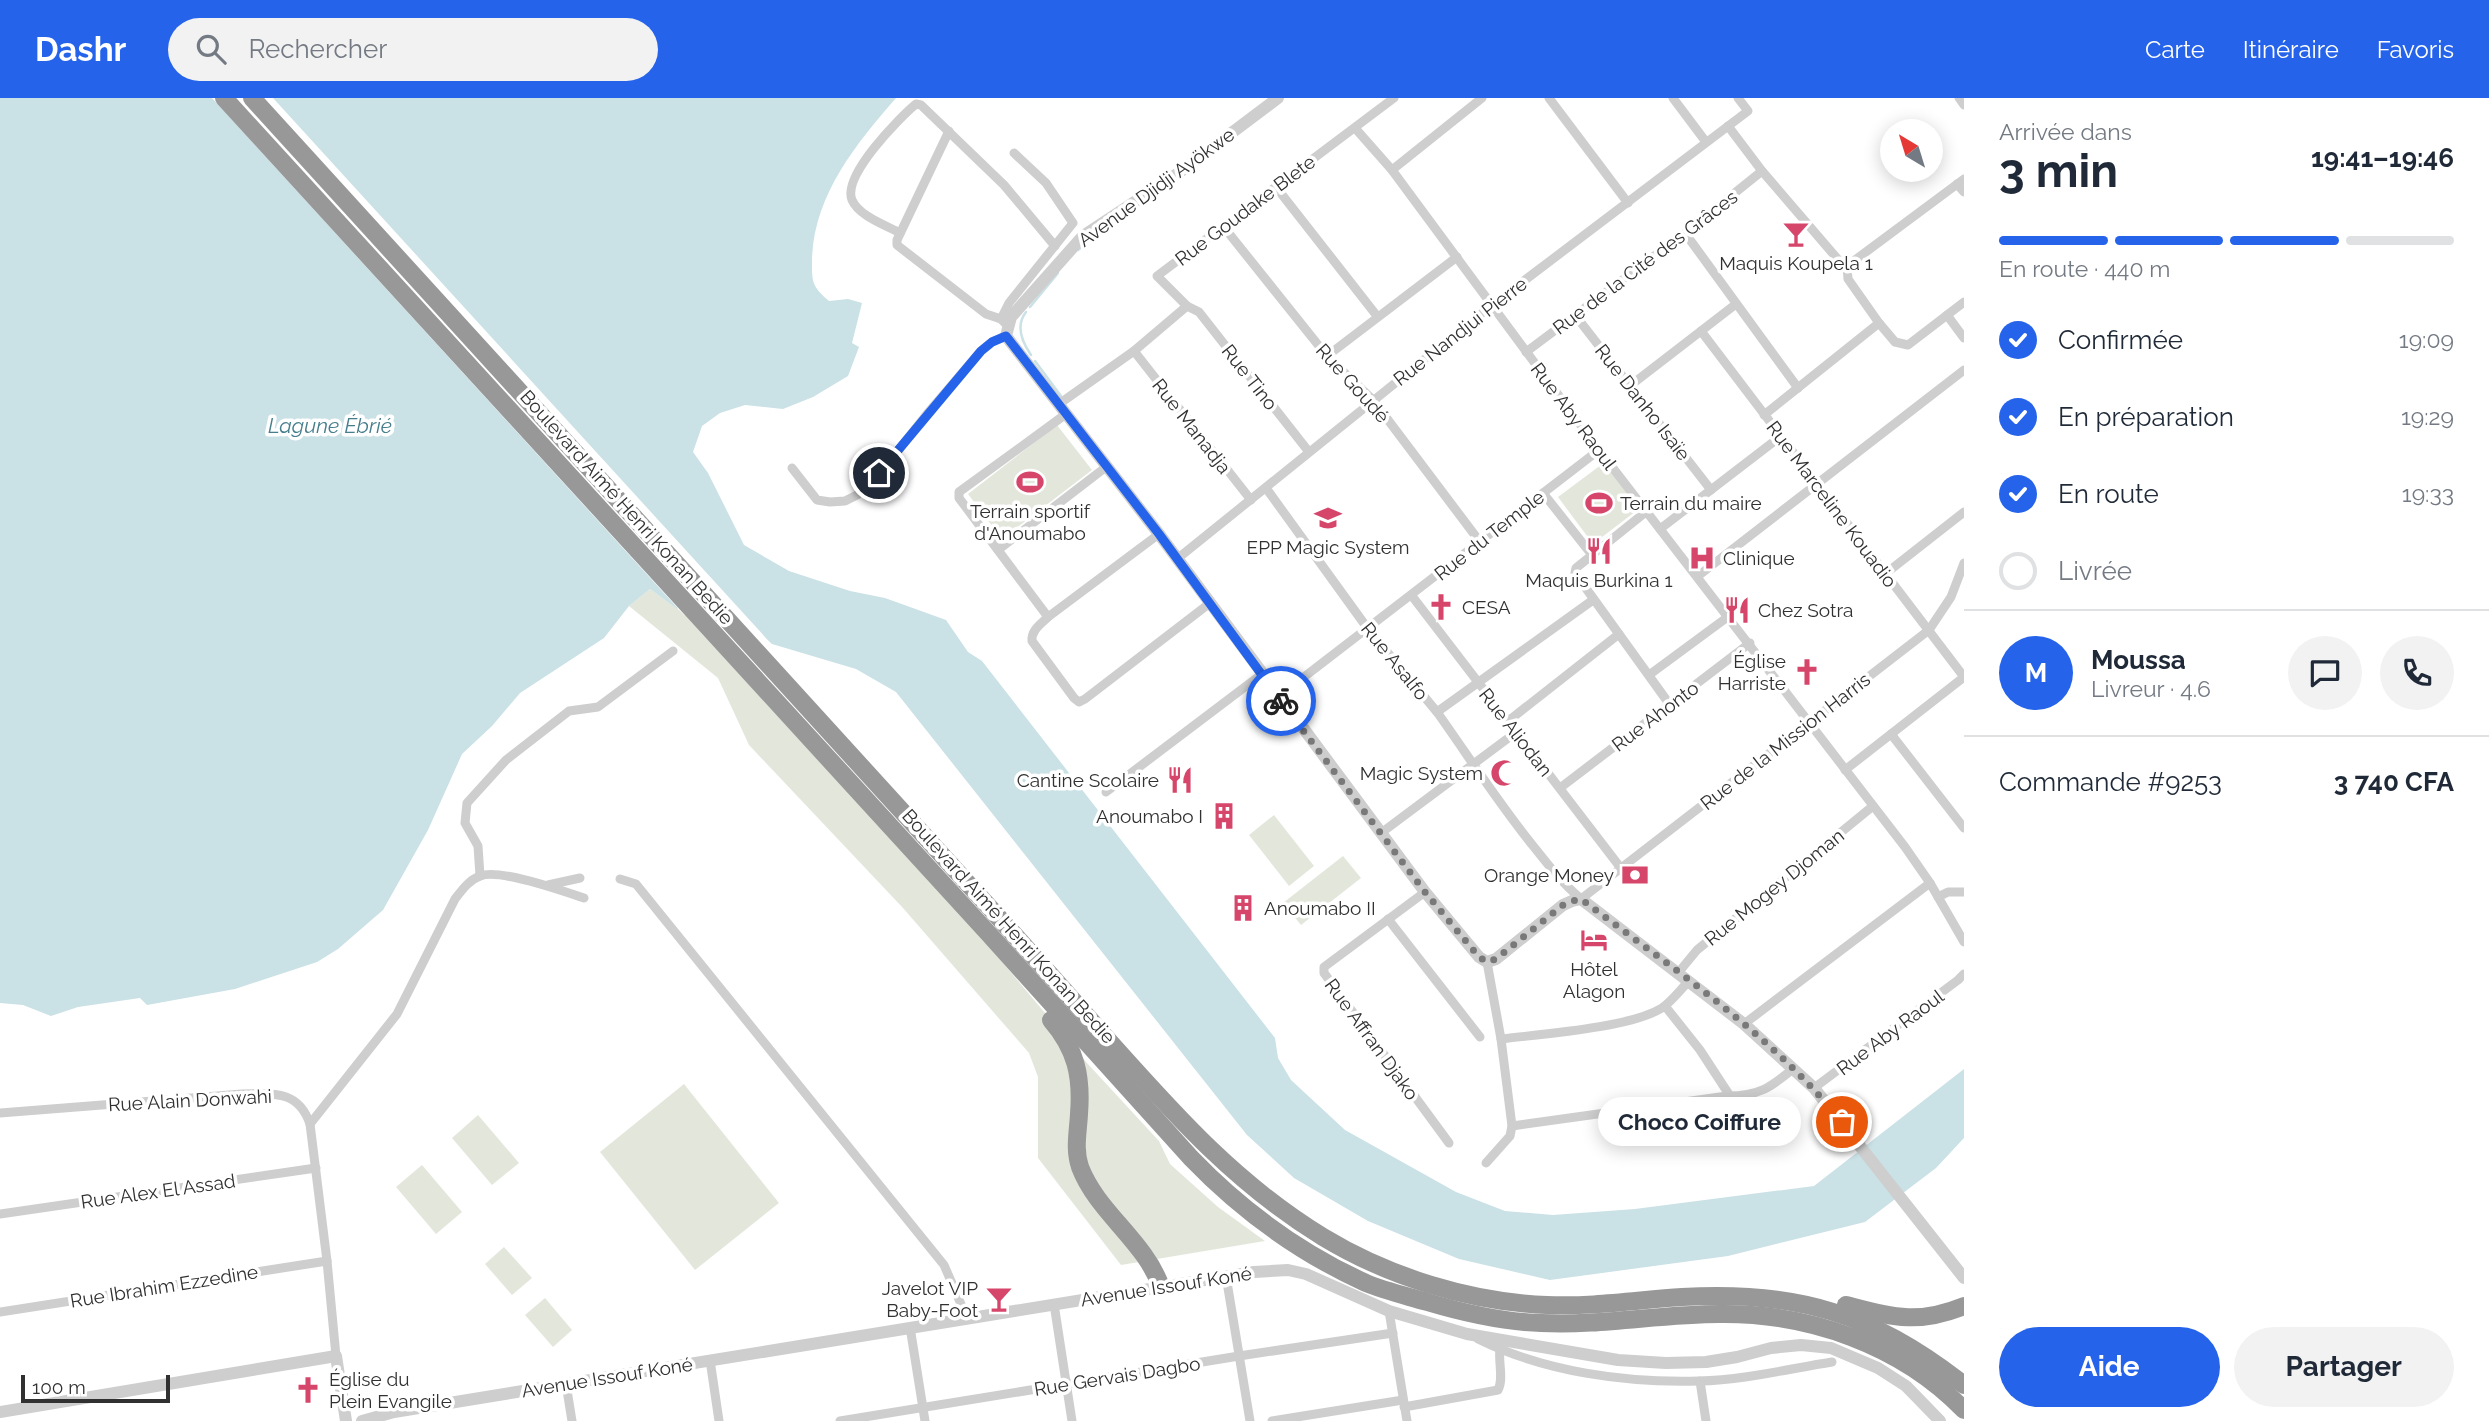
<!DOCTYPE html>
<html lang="fr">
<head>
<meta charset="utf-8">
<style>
	:root { --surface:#fff; --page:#f2f2f3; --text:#1f2937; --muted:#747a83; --line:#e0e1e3; --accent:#2563eb }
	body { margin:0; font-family:Raleway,sans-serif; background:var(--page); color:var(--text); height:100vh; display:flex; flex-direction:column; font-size:26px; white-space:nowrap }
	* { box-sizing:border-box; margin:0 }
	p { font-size:23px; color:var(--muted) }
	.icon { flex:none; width:38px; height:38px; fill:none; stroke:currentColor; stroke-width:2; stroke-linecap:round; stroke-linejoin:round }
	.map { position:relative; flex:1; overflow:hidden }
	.drawer { display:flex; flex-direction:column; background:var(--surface); width:525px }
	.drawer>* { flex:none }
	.needle { width:46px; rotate:322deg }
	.fabs { position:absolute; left:1880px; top:21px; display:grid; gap:14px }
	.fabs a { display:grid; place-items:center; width:63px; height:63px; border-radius:50%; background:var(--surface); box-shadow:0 4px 18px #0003; font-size:35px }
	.scale { position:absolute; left:21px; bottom:18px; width:149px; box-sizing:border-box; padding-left:7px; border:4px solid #313131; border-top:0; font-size:19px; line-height:24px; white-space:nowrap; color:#313131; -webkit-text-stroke:5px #fff; paint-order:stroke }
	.pin { position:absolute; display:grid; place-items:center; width:60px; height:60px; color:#fff; margin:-30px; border:4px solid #fff; border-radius:50%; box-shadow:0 2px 7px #0007 }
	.courier { position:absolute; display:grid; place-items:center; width:70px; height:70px; margin:-35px; border:5px solid #2563eb; border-radius:50%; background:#fff; color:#222; box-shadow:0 2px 9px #0007 }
	.bubble { position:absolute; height:49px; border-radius:24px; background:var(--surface); box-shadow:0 4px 18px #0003; font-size:23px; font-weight:700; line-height:49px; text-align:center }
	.overview em { font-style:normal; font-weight:700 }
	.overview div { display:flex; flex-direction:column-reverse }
	.overview { display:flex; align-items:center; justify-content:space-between; height:119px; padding:0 35px }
	h1 { font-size:46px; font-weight:700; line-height:52px }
	.bar { display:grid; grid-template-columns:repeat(4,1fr); gap:10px 7px; align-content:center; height:84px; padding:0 35px }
	.bar i { height:9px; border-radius:5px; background:var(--line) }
	.bar .current { background:var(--accent) }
	.bar p { grid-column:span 4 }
	.line { display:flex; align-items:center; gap:18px; padding:0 35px; border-top:2px solid var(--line) }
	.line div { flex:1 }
	.round { display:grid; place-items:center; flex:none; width:74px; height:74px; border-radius:37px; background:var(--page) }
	ol { padding:0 35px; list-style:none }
	li { display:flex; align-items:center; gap:21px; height:77px }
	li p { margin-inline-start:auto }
	li .icon { padding:7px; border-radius:50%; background:var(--accent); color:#fff; stroke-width:4 }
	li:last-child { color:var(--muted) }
	li i { width:38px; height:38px; border:4px solid var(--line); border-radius:50% }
	.cta { display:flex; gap:14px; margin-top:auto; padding:14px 35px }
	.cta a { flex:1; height:80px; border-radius:42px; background:var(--accent); color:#fff; font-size:28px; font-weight:700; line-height:80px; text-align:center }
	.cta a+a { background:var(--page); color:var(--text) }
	header { display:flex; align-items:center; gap:42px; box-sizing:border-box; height:98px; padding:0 35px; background:var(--accent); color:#fff }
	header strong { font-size:33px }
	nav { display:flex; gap:38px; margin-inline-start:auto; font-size:24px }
	.search { width:490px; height:63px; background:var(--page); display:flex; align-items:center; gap:18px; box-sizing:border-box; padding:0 24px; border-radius:38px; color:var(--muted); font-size:26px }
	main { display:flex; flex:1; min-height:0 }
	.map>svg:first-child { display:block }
</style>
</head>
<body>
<header>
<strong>Dashr</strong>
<div class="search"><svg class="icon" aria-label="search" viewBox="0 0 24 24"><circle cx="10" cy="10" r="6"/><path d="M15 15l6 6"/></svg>Rechercher</div>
<nav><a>Carte</a><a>Itinéraire</a><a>Favoris</a></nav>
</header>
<main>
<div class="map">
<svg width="1964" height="1323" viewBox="0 0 1964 1323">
	<rect width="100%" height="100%" fill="#fff"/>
	<g fill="#e3e7db">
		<path d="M1057,327L1092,372L1002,441L968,396Z"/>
		<path d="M1605,364L1640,410L1593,446L1558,399Z"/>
		<path d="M650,491L682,514L982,840L1087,965L1159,1043L1170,1066L1218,1109L1265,1143L1121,1167L1038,1060V979L1029,955L903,810L749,647L718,580L629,508Z"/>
		<path d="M1274,717L1314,768L1289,788L1249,737Z"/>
		<path d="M1343,758L1361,780L1301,827L1283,805Z"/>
		<path d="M684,986L779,1105L695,1172L600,1054Z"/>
		<path d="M478,1017L519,1065L492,1087L452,1040Z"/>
		<path d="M422,1067L462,1114L436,1136L396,1089Z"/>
		<path d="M504,1149L532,1180L512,1197L485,1166Z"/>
		<path d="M545,1200L572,1232L553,1249L525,1217Z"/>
	</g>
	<path fill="#cae1e6" d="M0,0H896C856,46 814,97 812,161C812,183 811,188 829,203L848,201L862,205L852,245L859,249L848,278L813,299L783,311L745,307L720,315L702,328L693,354L708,375L744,447L789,473L850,493L885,500L946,522L968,554L982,563L1275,940L1278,960L1291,982L1345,1032L1456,1094L1505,1113L1553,1117L1635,1111L1814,1088L1964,971V1040L1936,1070L1865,1124L1728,1158L1550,1182L1459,1161L1368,1123L1294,1080L1247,1037L896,594L856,571L772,546L767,542L676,510L650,491L629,508L604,540L520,595L492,628L462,656L428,732L383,812L338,851L317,864L235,891L147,907L140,900L78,909L51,918L23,907L0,905Z"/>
	<path fill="#fff" d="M212,0H273L776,551L766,545L684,517Z"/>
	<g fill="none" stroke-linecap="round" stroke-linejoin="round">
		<g stroke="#cae1e6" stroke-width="2.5">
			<path d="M1078,152L1106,130"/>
			<path d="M1030,209L1058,175"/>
			<path d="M1026,214C1015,228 1022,244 1031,257"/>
			<path d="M1035,263L1061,298"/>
		</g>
		<g stroke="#cecece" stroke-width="9">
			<path d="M1549,0L1628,105"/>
			<path d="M1673,0L1706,44"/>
			<path d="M1959,0L1964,7"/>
			<path d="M1728,28L1762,73L1841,165L1847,168"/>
			<path d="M1355,30L1392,72L1599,352L1905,749L1930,785L1964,844"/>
			<path d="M949,33L897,142V147L986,216L1001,221L1007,227"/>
			<path d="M1392,72L1482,0"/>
			<path d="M1964,81L1847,168L1848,181L1879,225L1895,244L1908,247L1964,204"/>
			<path d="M1957,86L1964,94"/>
			<path d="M1276,89L1377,218"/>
			<path d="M1223,128L1327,258L1373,302L1480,444"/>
			<path d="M900,135C885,127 859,118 852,102C842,78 899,20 916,6L921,7L1004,87L1055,148"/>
			<path d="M1685,135L1798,290"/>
			<path d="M1187,208L1199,214L1309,354"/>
			<path d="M1575,217L1711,392"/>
			<path d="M1947,217L1964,240"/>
			<path d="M1001,221L1009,205L1073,125L1046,85L1014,55"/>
			<path d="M1701,233L1964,579"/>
			<path d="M1134,253L1251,402"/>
			<path d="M1526,254L1685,135L1762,73"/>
			<path d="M1327,258L1457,159"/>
			<path d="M1631,287L1736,206"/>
			<path d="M1059,306L1134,253L1187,208L1157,178L1394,0"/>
			<path d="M1764,317L1879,225"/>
			<path d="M792,370L817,402L830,404L845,403L857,397L889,364L927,316L981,253L992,244L1006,238"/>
			<path d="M1266,390L1368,531L1437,614L1593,502"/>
			<path d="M1543,395L1592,457"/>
			<path d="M1647,413L1576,470L1575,475L1670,607"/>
			<path d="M1660,431L1781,338"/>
			<path d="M1159,436L1048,519C1041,526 1031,532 1032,543L1074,600L1079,604L1085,601L1210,505"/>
			<path d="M998,452L1106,369"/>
			<path d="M1177,461L1492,207L1748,13L1738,0"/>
			<path d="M1885,476L1964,414"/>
			<path d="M1698,478L1964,272"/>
			<path d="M1412,498L1620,769"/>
			<path d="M1048,519L959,400V394L1066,316"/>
			<path d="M1649,577L1729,518"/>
			<path d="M1278,599L1599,352"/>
			<path d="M1437,614C1469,659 1499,706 1534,749C1549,768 1563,786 1581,801L1929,532L1951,499L1964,465"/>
			<path d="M1507,624L1619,536"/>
			<path d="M1891,636L1964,730"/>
			<path d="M1845,672L1964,579"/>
			<path d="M1560,690L1750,545"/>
			<path d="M1106,694L1262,576"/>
			<path d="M1381,735L1515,635"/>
			<path d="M480,778L478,748L465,725L467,705L506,662L569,613L598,609L673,553"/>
			<path d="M620,781L636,786L944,1167L967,1220"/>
			<path d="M548,787L580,780"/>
			<path d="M1425,794L1324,869V875L1449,1045"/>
			<path d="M1938,799L1948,794H1964"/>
			<path d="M1388,821L1480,939"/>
			<path d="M1678,875L1697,852L1873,708"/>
			<path d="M1665,908L1700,952L1730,998"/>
			<path d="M1744,926L1930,785"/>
			<path d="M1501,941C1542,936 1629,930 1662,910C1672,903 1680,892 1689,883"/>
			<path d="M1814,990L1958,882L1964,876"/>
			<path d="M0,1015L242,996C272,996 298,991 310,1026L327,1163L336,1258"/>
			<path d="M310,1026L397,916L455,801C462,792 469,782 480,778C499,770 563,793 584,800"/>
			<path d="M1512,1028L1727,998C1759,998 1770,990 1794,970"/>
			<path d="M1486,1065L1510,1038L1512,1028L1501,941L1487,864"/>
			<path d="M0,1116L316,1070"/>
			<path d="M1226,1178L1250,1323"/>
			<path d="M1054,1206L1072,1323"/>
			<path d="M1389,1213L1407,1323"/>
			<path d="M0,1214L327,1163"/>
			<path d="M910,1229L925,1323"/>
			<path d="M1478,1241C1545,1274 1625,1285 1699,1283C1743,1282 1788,1271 1832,1264"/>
			<path d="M710,1262L719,1323"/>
			<path d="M1700,1283L1706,1323"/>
			<path d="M566,1286L572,1323"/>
			<path d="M1404,1309L1498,1292C1504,1281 1498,1264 1500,1251"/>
			<path d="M840,1323L1239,1258L1393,1235"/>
			<path d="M1272,1323L1403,1302"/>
		</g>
		<g stroke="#cecece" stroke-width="12">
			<path d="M1278,0L1177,76L1083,138L1011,219L1006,238L1159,436L1425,794L1479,859L1487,864L1496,861L1563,807L1572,803L1581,801L1744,926L1814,990L1964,1180"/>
			<path d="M0,1314L336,1258L346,1323"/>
			<path d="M362,1323L394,1314L1254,1174L1288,1172L1306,1176L1389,1213L1467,1236L1618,1262L1666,1265L1706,1264L1737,1259L1771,1250L1801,1247L1831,1250L1878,1270L1906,1288L1940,1323"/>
		</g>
		<g stroke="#989898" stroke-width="18">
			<path d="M224,0L988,835L1191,1060C1241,1112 1300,1155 1366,1185C1385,1193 1407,1198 1427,1204C1464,1215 1502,1224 1541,1225C1601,1228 1660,1216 1720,1216C1809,1215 1901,1247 1964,1312"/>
			<path d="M252,0C485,255 717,511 950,766C1003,824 1056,883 1108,942C1175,1017 1236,1086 1323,1139C1389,1179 1470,1204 1547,1207C1593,1209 1637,1202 1682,1199C1796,1192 1875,1216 1964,1287"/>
			<path d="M1051,922C1076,951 1082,978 1079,1016C1078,1035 1074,1051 1080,1069C1097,1114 1145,1143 1161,1189"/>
			<path d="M1846,1207C1893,1219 1917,1227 1964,1208"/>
		</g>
	</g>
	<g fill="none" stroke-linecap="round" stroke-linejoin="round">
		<path stroke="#797979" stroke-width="7" stroke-dasharray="0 12.6" d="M1281,603L1425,794L1479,859L1487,864L1496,861L1563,807L1572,803L1581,801C1672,870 1770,935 1842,1024"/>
		<path stroke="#2563eb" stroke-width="9" d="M879,375L981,253L992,244L1006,238L1159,436L1281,603"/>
	</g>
	<defs>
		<symbol id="bar-bare" viewBox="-9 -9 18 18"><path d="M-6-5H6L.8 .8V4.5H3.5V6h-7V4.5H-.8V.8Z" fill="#d6466b" stroke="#fff" stroke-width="2.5" paint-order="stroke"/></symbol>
		<symbol id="stadium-bare" viewBox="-9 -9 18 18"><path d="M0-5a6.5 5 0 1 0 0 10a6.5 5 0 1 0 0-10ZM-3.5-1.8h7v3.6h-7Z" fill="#d6466b" stroke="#fff" stroke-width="2.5" paint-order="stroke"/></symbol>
		<symbol id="school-bare" viewBox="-9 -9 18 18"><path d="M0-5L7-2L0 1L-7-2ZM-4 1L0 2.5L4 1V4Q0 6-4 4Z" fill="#d6466b" stroke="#fff" stroke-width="2.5" paint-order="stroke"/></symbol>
		<symbol id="restaurant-bare" viewBox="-9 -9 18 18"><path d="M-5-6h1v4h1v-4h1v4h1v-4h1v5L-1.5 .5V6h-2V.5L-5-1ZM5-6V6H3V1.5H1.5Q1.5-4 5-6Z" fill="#d6466b" stroke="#fff" stroke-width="2.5" paint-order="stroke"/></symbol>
		<symbol id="hospital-bare" viewBox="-9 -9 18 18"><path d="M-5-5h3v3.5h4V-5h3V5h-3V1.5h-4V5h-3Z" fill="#d6466b" stroke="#fff" stroke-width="2.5" paint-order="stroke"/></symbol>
		<symbol id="church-bare" viewBox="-9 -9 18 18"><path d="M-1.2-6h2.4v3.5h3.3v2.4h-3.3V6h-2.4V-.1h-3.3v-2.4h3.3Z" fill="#d6466b" stroke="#fff" stroke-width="2.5" paint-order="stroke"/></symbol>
		<symbol id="mosque-bare" viewBox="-9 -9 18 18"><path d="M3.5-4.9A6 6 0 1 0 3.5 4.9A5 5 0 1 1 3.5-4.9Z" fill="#d6466b" stroke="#fff" stroke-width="2.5" paint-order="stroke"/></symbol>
		<symbol id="building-bare" viewBox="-9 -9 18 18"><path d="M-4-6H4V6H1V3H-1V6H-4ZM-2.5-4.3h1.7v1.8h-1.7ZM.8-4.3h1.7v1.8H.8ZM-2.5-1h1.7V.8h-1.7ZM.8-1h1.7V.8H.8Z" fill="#d6466b" stroke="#fff" stroke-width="2.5" paint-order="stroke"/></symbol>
		<symbol id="bank-bare" viewBox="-9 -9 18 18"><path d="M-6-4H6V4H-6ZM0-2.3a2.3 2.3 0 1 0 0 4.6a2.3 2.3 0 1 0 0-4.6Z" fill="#d6466b" stroke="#fff" stroke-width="2.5" paint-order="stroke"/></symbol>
		<symbol id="hotel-bare" viewBox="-9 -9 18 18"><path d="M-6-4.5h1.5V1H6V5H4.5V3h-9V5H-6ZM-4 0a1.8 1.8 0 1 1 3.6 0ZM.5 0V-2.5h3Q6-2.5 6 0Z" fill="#d6466b" stroke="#fff" stroke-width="2.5" paint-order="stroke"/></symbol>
	</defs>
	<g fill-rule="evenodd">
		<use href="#bar-bare" x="1777" y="117" width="38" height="38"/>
		<use href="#stadium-bare" x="1011" y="365" width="38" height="38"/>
		<use href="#stadium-bare" x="1580" y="386" width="38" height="38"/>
		<use href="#school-bare" x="1309" y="401" width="38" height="38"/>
		<use href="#restaurant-bare" x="1580" y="434" width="38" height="38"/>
		<use href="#hospital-bare" x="1683" y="441" width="38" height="38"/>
		<use href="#church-bare" x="1422" y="490" width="38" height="38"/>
		<use href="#restaurant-bare" x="1718" y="493" width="38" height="38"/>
		<use href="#church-bare" x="1788" y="555" width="38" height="38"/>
		<use href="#mosque-bare" x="1485" y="656" width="38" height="38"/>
		<use href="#restaurant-bare" x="1161" y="663" width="38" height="38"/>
		<use href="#building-bare" x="1205" y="699" width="38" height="38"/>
		<use href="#bank-bare" x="1616" y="758" width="38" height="38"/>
		<use href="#building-bare" x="1224" y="791" width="38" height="38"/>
		<use href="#hotel-bare" x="1575" y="823" width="38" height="38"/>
		<use href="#bar-bare" x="980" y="1182" width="38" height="38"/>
		<use href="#church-bare" x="289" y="1273" width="38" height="38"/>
	</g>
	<g text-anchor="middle" stroke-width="7" stroke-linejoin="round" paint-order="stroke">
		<g font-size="19" fill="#313131" stroke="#fff">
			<text transform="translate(1156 89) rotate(-36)" y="7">Avenue Djidji Ayökwe</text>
			<text transform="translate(1245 112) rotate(-37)" y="7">Rue Goudake Blete</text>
			<text transform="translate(1645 164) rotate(-37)" y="7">Rue de la Cité des Grâces</text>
			<text transform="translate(1460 233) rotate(-38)" y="7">Rue Nandjui Pierre</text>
			<text transform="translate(1250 279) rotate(52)" y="7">Rue Tino</text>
			<text transform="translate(1353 285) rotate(48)" y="7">Rue Goudé</text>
			<text transform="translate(1643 304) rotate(52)" y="7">Rue Danho Isaïe</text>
			<text transform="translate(1574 318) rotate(53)" y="7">Rue Aby Raoul</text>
			<text transform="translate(1192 328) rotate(52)" y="7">Rue Manadja</text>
			<text transform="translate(1832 406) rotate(53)" y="7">Rue Marceline Kouadio</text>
			<text transform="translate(627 409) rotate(48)" y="7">Boulevard Aimé Henri Konan Bedie</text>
			<text transform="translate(1489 437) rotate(-38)" y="7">Rue du Temple</text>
			<text transform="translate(1395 563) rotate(51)" y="7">Rue Asalfo</text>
			<text transform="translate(1655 618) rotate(-37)" y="7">Rue Ahonto</text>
			<text transform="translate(1516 634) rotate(52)" y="7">Rue Aliodan</text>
			<text transform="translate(1785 643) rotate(-38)" y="7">Rue de la Mission Harris</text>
			<text transform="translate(1774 789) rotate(-39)" y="7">Rue Mogey Djoman</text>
			<text transform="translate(1009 828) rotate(48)" y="7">Boulevard Aimé Henri Konan Bedie</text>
			<text transform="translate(1890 934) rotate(-37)" y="7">Rue Aby Raoul</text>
			<text transform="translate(1372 941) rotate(54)" y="7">Rue Affran Djako</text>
			<text transform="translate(190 1002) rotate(-3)" y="7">Rue Alain Donwahi</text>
			<text transform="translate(158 1093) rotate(-8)" y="7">Rue Alex El Assad</text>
			<text transform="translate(164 1188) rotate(-9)" y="7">Rue Ibrahim Ezzedine</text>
			<text transform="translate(1166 1188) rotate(-9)" y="7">Avenue Issouf Koné</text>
			<text transform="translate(1117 1278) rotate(-9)" y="7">Rue Gervais Dagbo</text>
			<text transform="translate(607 1279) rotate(-9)" y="7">Avenue Issouf Koné</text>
		</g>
		<g font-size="19" fill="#313131" stroke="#fff" text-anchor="start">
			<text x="1796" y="172" text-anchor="middle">Maquis Koupela 1</text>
			<text x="1620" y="412">Terrain du maire</text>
			<text x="1030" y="420" text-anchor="middle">Terrain sportif<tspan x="1030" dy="22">d'Anoumabo</tspan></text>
			<text x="1328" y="456" text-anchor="middle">EPP Magic System</text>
			<text x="1723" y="467">Clinique</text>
			<text x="1599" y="489" text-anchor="middle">Maquis Burkina 1</text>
			<text x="1462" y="516">CESA</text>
			<text x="1758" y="519">Chez Sotra</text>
			<text x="1786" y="570" text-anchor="end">Église<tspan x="1786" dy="22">Harriste</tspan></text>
			<text x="1483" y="682" text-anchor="end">Magic System</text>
			<text x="1159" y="689" text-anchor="end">Cantine Scolaire</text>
			<text x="1203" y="725" text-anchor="end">Anoumabo I</text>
			<text x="1614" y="784" text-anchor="end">Orange Money</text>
			<text x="1264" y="817">Anoumabo II</text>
			<text x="1594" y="878" text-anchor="middle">Hôtel<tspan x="1594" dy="22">Alagon</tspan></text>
			<text x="978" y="1197" text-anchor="end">Javelot VIP<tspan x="978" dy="22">Baby-Foot</tspan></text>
			<text x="329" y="1288">Église du<tspan x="329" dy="22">Plein Evangile</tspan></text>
		</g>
		<g font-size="21" font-style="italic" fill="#467e8d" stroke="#fff">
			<text x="330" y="335">Lagune Ébrié</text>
		</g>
	</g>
</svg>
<div class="fabs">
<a><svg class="needle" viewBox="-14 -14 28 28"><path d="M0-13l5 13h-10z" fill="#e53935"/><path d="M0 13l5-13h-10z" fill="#747a83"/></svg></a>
</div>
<div class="scale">100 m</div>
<div class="pin" style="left:1842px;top:1024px;background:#ea580c"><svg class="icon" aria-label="bag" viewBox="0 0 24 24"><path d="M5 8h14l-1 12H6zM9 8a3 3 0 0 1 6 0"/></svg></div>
<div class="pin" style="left:879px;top:375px;background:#1f2937"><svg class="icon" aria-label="home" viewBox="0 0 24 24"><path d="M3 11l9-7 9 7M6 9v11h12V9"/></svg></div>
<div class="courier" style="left:1281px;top:603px"><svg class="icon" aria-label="bike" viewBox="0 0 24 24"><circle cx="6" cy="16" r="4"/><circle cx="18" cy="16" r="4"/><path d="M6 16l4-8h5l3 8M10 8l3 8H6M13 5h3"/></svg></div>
<div class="bubble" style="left:1598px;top:999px;width:203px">Choco Coiffure</div>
</div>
<section class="drawer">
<div class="overview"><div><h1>3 min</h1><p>Arrivée dans</p></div><em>19:41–19:46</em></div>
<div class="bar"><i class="current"></i><i class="current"></i><i class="current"></i><i></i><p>En route · 440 m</p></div>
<ol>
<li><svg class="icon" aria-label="check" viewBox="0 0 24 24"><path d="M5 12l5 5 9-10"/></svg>Confirmée<p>19:09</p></li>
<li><svg class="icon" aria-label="check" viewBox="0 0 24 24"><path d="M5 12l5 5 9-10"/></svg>En préparation<p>19:29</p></li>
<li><svg class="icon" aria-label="check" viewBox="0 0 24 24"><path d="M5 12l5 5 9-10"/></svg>En route<p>19:33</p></li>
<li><i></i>Livrée</li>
</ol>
<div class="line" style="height:126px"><b class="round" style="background:var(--accent);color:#fff">M</b><div><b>Moussa</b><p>Livreur · 4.6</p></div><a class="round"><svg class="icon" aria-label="chat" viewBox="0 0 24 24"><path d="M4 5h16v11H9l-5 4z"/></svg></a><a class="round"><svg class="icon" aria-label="phone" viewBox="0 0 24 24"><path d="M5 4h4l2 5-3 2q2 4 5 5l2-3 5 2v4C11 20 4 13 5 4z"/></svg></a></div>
<div class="line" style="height:91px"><div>Commande #9253</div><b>3 740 CFA</b></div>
<div class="cta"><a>Aide</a><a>Partager</a></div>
</section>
</main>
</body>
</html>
